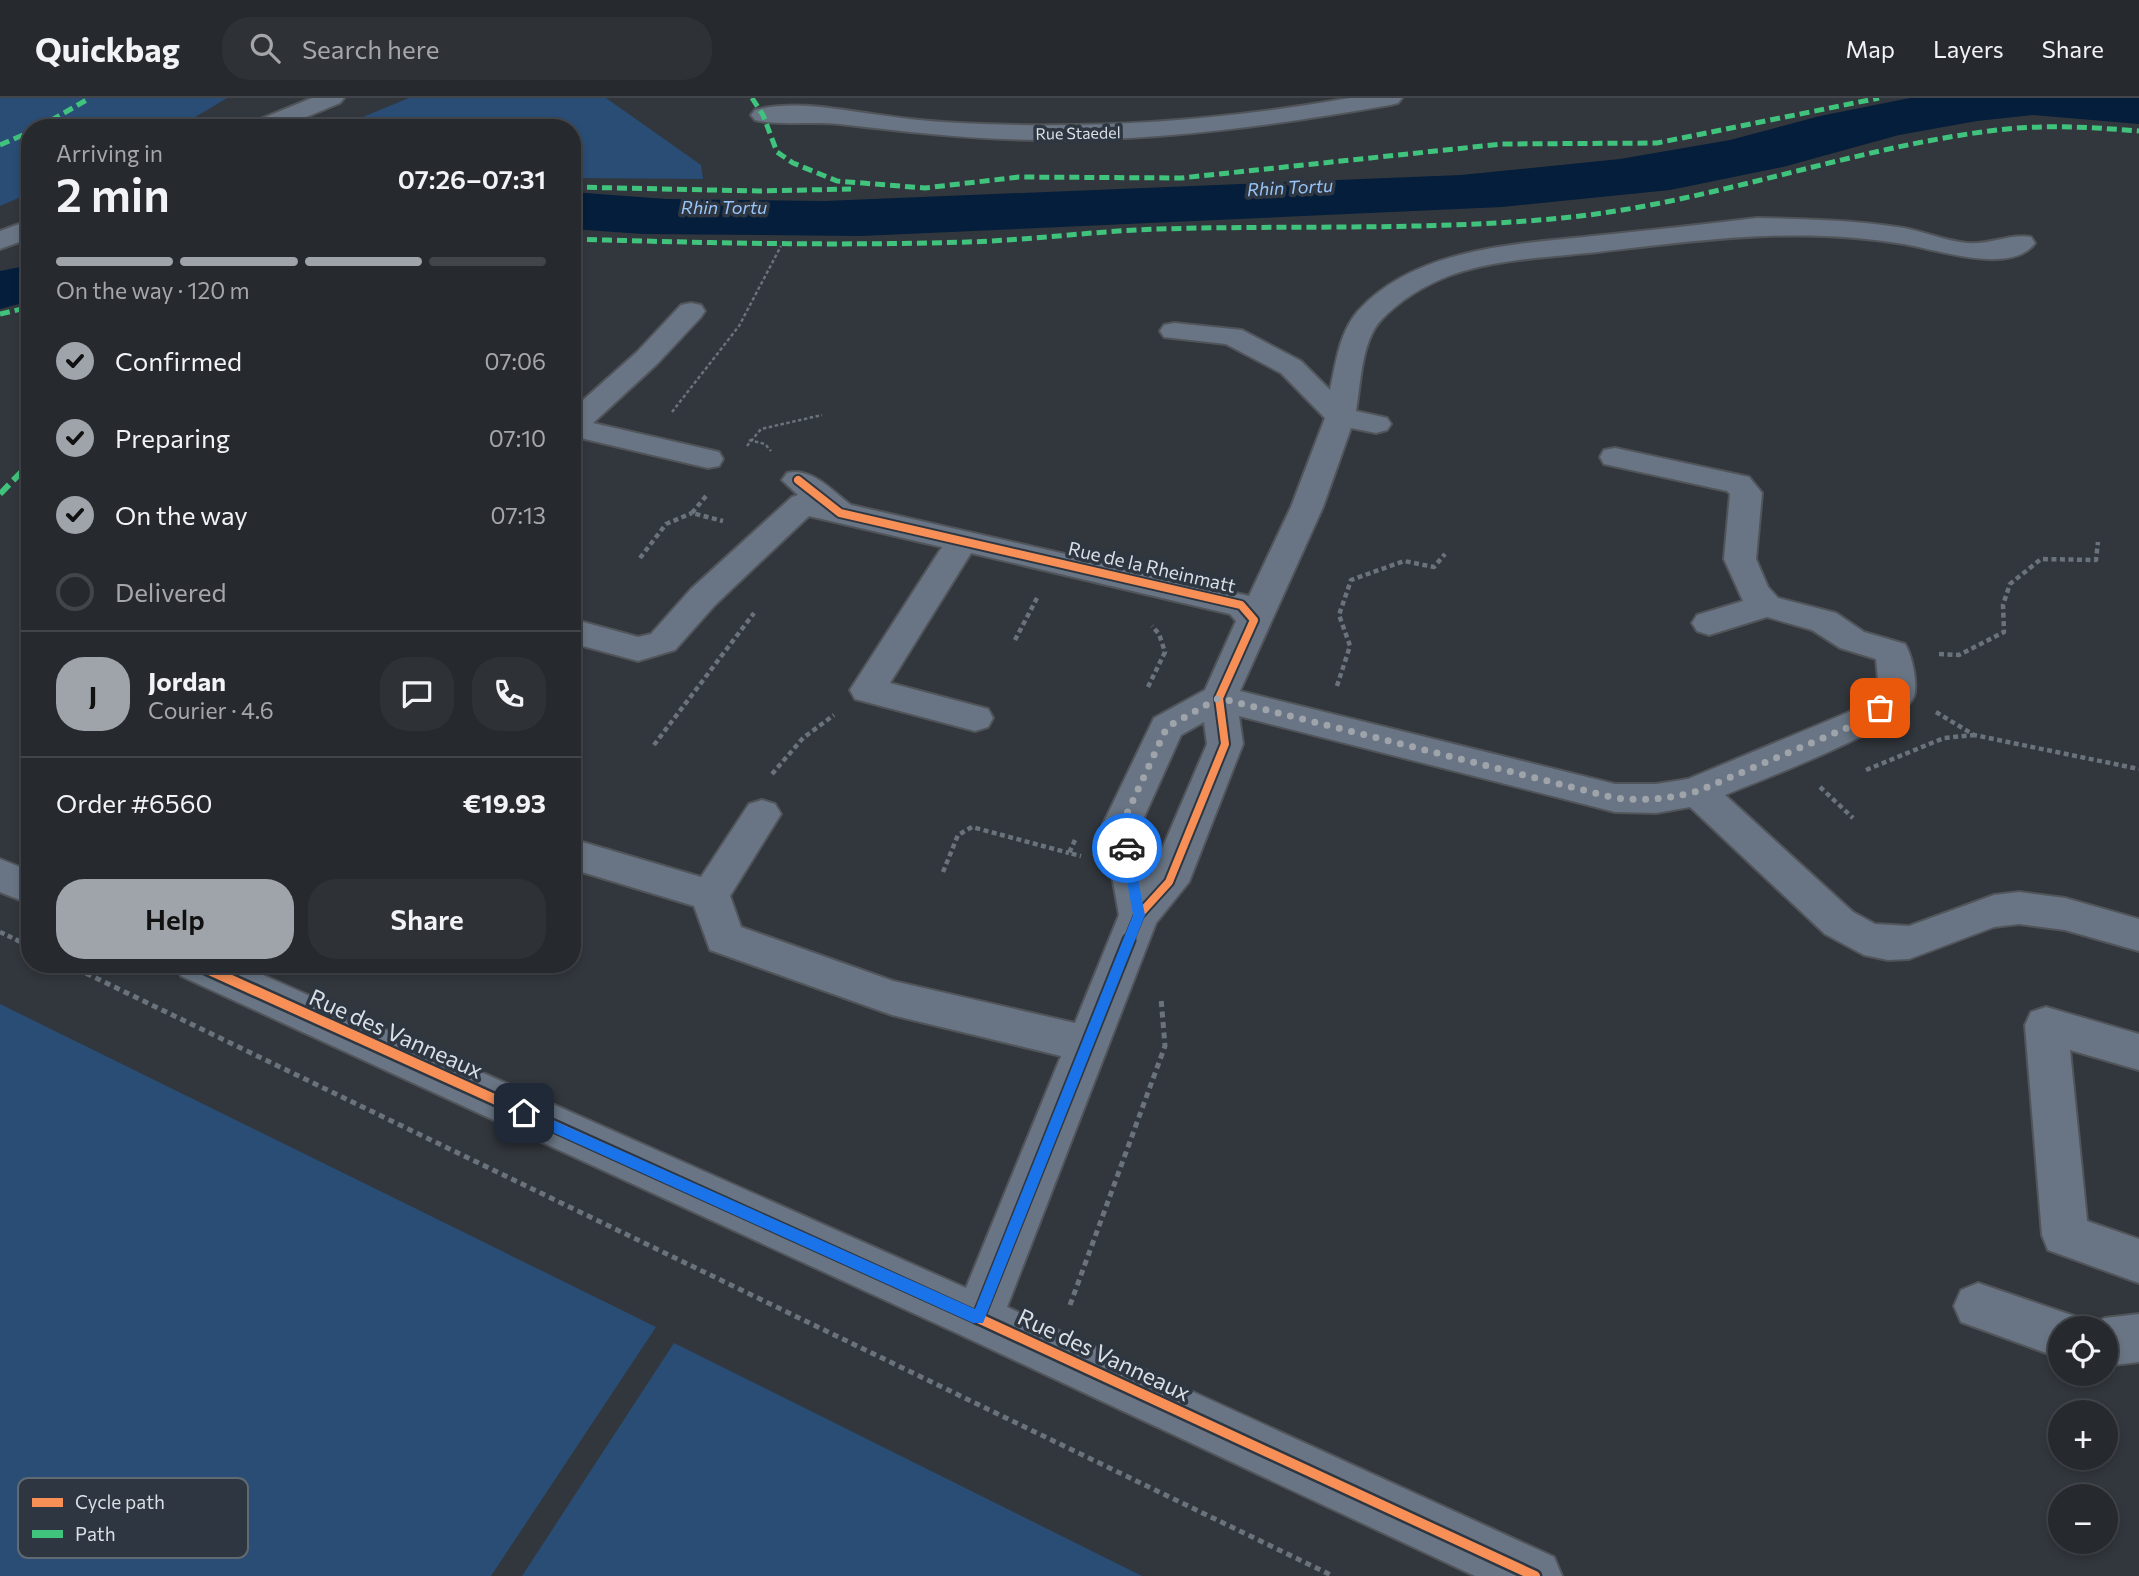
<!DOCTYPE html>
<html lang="en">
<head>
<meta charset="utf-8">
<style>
	:root { --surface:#26292e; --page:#2e3136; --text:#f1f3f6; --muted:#a4a6aa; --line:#42454a; --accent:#9fa4aa }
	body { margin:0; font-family:Commissioner,sans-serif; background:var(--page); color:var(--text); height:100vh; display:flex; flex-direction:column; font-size:26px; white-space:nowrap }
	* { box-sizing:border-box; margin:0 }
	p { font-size:23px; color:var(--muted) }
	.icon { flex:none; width:38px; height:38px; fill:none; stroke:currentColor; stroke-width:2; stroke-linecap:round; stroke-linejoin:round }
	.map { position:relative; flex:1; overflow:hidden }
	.side { position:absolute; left:21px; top:21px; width:560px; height:854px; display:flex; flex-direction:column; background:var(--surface); border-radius:28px; box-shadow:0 4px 10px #0003,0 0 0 2px var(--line) }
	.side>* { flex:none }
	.fabs { position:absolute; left:2048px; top:1218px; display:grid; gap:14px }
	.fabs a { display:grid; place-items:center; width:70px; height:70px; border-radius:50%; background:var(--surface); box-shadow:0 4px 10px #0003,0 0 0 2px var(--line); font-size:35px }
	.pin { position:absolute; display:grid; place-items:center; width:60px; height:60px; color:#fff; margin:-30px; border-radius:14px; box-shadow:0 4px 10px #0006 }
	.courier { position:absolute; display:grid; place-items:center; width:70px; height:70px; margin:-35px; border:5px solid #1a73e8; border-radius:50%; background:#fff; color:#222; box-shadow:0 2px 9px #0007 }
	.headline em { font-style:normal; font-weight:600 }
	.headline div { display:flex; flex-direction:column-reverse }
	.headline { display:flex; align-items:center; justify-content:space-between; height:119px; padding:0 35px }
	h1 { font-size:46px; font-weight:600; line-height:52px }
	.bar { display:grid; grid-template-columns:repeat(4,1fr); gap:10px 7px; align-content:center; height:84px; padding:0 35px }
	.bar i { height:9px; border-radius:5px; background:var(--line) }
	.bar .selected { background:var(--accent) }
	.bar p { grid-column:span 4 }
	.line { display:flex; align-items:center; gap:18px; padding:0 35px; border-top:2px solid var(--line) }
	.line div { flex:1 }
	.round { display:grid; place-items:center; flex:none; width:74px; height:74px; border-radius:28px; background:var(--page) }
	ol { padding:0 35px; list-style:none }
	li { display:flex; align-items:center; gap:21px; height:77px }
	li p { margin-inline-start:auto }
	li .icon { padding:7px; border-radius:50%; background:var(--accent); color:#111; stroke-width:4 }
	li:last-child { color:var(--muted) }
	li i { width:38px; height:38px; border:4px solid var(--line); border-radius:50% }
	.cta { display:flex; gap:14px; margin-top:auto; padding:14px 35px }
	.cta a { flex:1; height:80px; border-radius:28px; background:var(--accent); color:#111; font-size:28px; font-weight:600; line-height:80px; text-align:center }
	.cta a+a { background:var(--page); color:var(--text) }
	header { display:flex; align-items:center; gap:42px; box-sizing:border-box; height:98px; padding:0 35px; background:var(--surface); border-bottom:2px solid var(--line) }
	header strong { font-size:33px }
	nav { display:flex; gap:38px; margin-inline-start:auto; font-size:24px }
	.search { width:490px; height:63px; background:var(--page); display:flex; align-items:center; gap:18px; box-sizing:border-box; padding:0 24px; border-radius:28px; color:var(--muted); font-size:26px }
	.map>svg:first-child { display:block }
</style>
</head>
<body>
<header>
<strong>Quickbag</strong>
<div class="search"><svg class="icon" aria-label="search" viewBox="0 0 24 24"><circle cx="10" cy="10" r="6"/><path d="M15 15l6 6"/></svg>Search here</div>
<nav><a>Map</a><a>Layers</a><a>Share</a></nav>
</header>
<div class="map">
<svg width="2139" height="1478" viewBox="0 0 2139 1478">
	<rect width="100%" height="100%" fill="#32373d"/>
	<g fill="#294d75">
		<path d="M0,0H227L177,30H30V95L0,108Z"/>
		<path d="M409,0H606L701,67L703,81L572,80V30H336Z"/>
		<path d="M0,906L656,1229L491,1478H0Z"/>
		<path d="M674,1245L1142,1478H522Z"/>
	</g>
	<g fill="#041e3b">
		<path d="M1910,0H2139V26L2033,17L1977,23L1899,37L1783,69L1670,92L1502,109L861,138L643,136L572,131V94L666,101L825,103L1461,77L1620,61L1730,42L1820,18Z"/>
		<path d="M30,167V203L0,211V173Z"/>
	</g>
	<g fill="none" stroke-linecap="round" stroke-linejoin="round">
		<defs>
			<g id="minor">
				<path d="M312,0H344L340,5L280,30H247L251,25Z"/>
				<path d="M1350,0H1402L1398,5L1390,7C1276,27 1162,43 1046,42C976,42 908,34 839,26C814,23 777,28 755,22L751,17L755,12C797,1 845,13 887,18C919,23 951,25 983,26C1106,31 1229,21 1350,0Z"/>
				<path d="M1757,120C1806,121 1855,122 1904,130C1925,134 1946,143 1967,145C1990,147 2012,135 2031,139L2035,145C2012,178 1935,151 1904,146C1799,128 1701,142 1598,154C1550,159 1497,161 1451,177C1425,187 1400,202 1381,222C1361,244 1361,285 1356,313L1387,320L1391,326L1387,332L1376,335L1351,330L1323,409L1240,593L1615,686H1656L1688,681L1849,614L1879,591L1876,561L1840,550L1812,532L1767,519L1709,537L1697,533L1692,525L1697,517L1743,503L1724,461L1730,396L1727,393L1604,366L1600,359L1604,352L1615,350L1749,379L1762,395L1756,461L1768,489L1778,500L1836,515L1864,534L1905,546C1912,557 1918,585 1914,598C1903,630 1760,682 1725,697L1853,814L1875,826L1909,828L1994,797L2019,794L2065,800L2139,821V853L2065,832L2019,826L1994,829L1909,861L1888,862L1864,857L1825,836L1690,709L1656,715L1615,714L1239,618L1243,646L1189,784L1156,825L1007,1209L1554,1459L1562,1478H1475L961,1237L181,878L176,866H238L966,1190L1061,958L892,917L710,852L694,808L572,771V741L701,779L749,706L762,702L775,706L781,716L730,798L741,829L893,883L1075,925L1119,817L1103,726L1154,620L1205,592L1236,523L1230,516L971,455L890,585L988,611L993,620L988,629L975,633L855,601L850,592L942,449L809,418L715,507L675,552L638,563L572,545V521L638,539L651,536L691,491L792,399L798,397L782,382L787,375C812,369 832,393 851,407L1249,498L1291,409L1325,320L1281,275L1226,246L1164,239L1160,233L1164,227L1174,225L1242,232L1301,263L1330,292C1336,265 1339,235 1358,213C1417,148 1522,146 1603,137C1654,132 1706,126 1757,120ZM1204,624L1207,646L1151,777L1141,726L1181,637Z"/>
				<path d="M30,122V140L0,151V133Z"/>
				<path d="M691,205L701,207L705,213L701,219L657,266L593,325L719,354L723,361L719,368L708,370L572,338V312L637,254L681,207Z"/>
				<path d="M0,761L30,773V806L0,794Z"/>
				<path d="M2046,909L2139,936V972L2070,952L2087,1123L2139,1141V1185L2048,1152L2042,1137L2025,927L2031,914Z"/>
				<path d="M1978,1185L2077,1219L2082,1230H2060V1260L1961,1224L1954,1208L1961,1192Z"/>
				<path d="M2139,1216V1264L2105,1268V1230H2086L2088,1227L2105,1220Z"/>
			</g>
		</defs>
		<use href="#minor" stroke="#51555a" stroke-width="4"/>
		<g stroke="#6a727c" stroke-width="2.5" stroke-dasharray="3.5 2.5" stroke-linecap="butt">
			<path d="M672,314L739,228L781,148"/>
			<path d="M749,342L765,346L771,353"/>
			<path d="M747,348L761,331L822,317"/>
		</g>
		<g stroke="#6a727c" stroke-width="4.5" stroke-dasharray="5 3.5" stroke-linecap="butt">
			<path d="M706,398L692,415L723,423"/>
			<path d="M640,460L666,426L692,415"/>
			<path d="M1015,542L1037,500"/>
			<path d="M1939,556L1959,557L2004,534L2003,507L2010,486L2041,461L2096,462L2098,444"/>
			<path d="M1337,588L1350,548L1339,517L1351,482L1404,463L1434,469L1445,456"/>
			<path d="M1148,589L1165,554L1159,536L1152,528"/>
			<path d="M1936,614L1974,637L2139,671"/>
			<path d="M654,647L754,515"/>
			<path d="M1866,672L1944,640L1974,637"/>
			<path d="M772,676L803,640L834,617"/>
			<path d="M1820,689L1853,720"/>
			<path d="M1075,742L1069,755L1081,758"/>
			<path d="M943,774L958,737L972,729L1069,755"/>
			<path d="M0,834L21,844"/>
		</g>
		<g stroke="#6a727c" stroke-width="5" stroke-dasharray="6 4.5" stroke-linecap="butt">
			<path d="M17,842L30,848"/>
			<path d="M67,866L1333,1478"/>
			<path d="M1070,1207L1165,948L1161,900"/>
		</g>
		<use href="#minor" fill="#697584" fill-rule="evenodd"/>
		<g stroke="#40c37c" stroke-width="5" stroke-dasharray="10 5" stroke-linecap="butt">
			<path d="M752,0L763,17L777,54L793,65L837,83L925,90L1019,79L1181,80L1502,46L1657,45L1879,0"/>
			<path d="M38,30L90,0"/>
			<path d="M0,47L30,34"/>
			<path d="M572,89L759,93L851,91"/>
			<path d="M572,141C704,145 836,148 968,144C1032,142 1095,133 1158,131C1292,127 1428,133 1562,120C1707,106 1844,52 1989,33C2039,26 2089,29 2139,33"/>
			<path d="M0,216L30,209"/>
		</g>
		<path stroke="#40c37c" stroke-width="6" stroke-dasharray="13 6" stroke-linecap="butt" d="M0,396L30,365"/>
		<defs>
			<path id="cycleway-far1" d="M798,382L840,415L1241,507L1254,522L1219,600L1225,646L1169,784L1139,817L1128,844"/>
			<g id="cycleway">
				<path d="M196,866L978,1220L1535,1478"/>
				<path d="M978,1220L1129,842"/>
			</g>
		</defs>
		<use href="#cycleway-far1" stroke="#2e3741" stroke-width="12"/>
		<use href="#cycleway" stroke="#2e3741" stroke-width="15"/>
		<use href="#cycleway-far1" stroke="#f78f57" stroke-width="8"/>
		<use href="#cycleway" stroke="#f78f57" stroke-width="10"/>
	</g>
	<path fill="#1a73e8" d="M1127,746L1132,750L1145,817L983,1225H973L519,1019L517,1015L524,1009L528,1011L975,1211L1133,817L1121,750Z"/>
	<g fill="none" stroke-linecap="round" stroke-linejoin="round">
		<path stroke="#9fa4aa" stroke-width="7" stroke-dasharray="0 12.6" d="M1127,750L1122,726L1167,629L1219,600L1615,700C1644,703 1670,701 1698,693L1863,623L1880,610"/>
	</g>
	<g text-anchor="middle" stroke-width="7" stroke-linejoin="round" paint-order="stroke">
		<g font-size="16" fill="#d9dfe5" stroke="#2e3741">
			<text transform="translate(1078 35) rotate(-1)" y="6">Rue Staedel</text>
		</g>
		<g font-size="18" font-style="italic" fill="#99c5fa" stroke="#2e3741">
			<text transform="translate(1290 90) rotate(-3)" y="6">Rhin Tortu</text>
			<text x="724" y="116">Rhin Tortu</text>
		</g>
		<g font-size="19" fill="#d9dfe5" stroke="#2e3741">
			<text transform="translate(1152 469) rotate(13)" y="7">Rue de la Rheinmatt</text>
		</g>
		<g font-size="23" fill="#d9dfe5" stroke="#2e3741">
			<text transform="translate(396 936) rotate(24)" y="8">Rue des Vanneaux</text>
			<text transform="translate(1104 1257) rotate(25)" y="8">Rue des Vanneaux</text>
		</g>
	</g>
	<rect x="18" y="1380" width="230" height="80" rx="10" fill="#2e3741" stroke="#616972" stroke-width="2"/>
	<rect x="32" y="1400" width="31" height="9" fill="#f78f57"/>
	<rect x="32" y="1432" width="31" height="8" fill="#40c37c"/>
	<g font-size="19" fill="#d9dfe5">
		<text x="75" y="1411">Cycle path</text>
		<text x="75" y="1443">Path</text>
	</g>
</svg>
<div class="fabs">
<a><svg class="icon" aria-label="locate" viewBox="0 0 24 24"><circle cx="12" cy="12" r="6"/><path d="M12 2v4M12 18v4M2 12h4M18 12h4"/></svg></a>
<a>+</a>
<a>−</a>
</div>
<div class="pin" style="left:1880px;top:610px;background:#ea580c"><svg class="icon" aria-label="bag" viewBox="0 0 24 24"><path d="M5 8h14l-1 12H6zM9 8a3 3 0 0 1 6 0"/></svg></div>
<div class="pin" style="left:524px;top:1015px;background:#1f2937"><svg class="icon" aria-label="home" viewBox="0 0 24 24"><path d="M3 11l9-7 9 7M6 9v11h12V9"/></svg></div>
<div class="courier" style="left:1127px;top:750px"><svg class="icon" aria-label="car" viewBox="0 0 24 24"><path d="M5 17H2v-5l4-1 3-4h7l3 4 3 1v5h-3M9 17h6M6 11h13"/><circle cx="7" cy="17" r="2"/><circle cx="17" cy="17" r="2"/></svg></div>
<section class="side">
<div class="headline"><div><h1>2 min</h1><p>Arriving in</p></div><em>07:26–07:31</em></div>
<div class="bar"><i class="selected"></i><i class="selected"></i><i class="selected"></i><i></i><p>On the way · 120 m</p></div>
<ol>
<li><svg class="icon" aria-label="check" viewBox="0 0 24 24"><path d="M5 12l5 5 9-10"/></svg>Confirmed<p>07:06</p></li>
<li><svg class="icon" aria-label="check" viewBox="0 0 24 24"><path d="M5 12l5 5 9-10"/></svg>Preparing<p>07:10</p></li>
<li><svg class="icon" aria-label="check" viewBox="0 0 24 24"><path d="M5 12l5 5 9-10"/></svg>On the way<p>07:13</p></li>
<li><i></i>Delivered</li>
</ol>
<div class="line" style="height:126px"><b class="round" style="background:var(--accent);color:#111">J</b><div><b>Jordan</b><p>Courier · 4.6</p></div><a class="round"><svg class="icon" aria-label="chat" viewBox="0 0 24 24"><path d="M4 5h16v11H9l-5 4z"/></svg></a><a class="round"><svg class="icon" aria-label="phone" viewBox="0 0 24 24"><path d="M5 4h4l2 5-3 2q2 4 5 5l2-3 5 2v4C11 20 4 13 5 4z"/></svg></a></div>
<div class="line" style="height:91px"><div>Order #6560</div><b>€19.93</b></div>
<div class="cta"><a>Help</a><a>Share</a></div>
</section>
</div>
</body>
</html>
